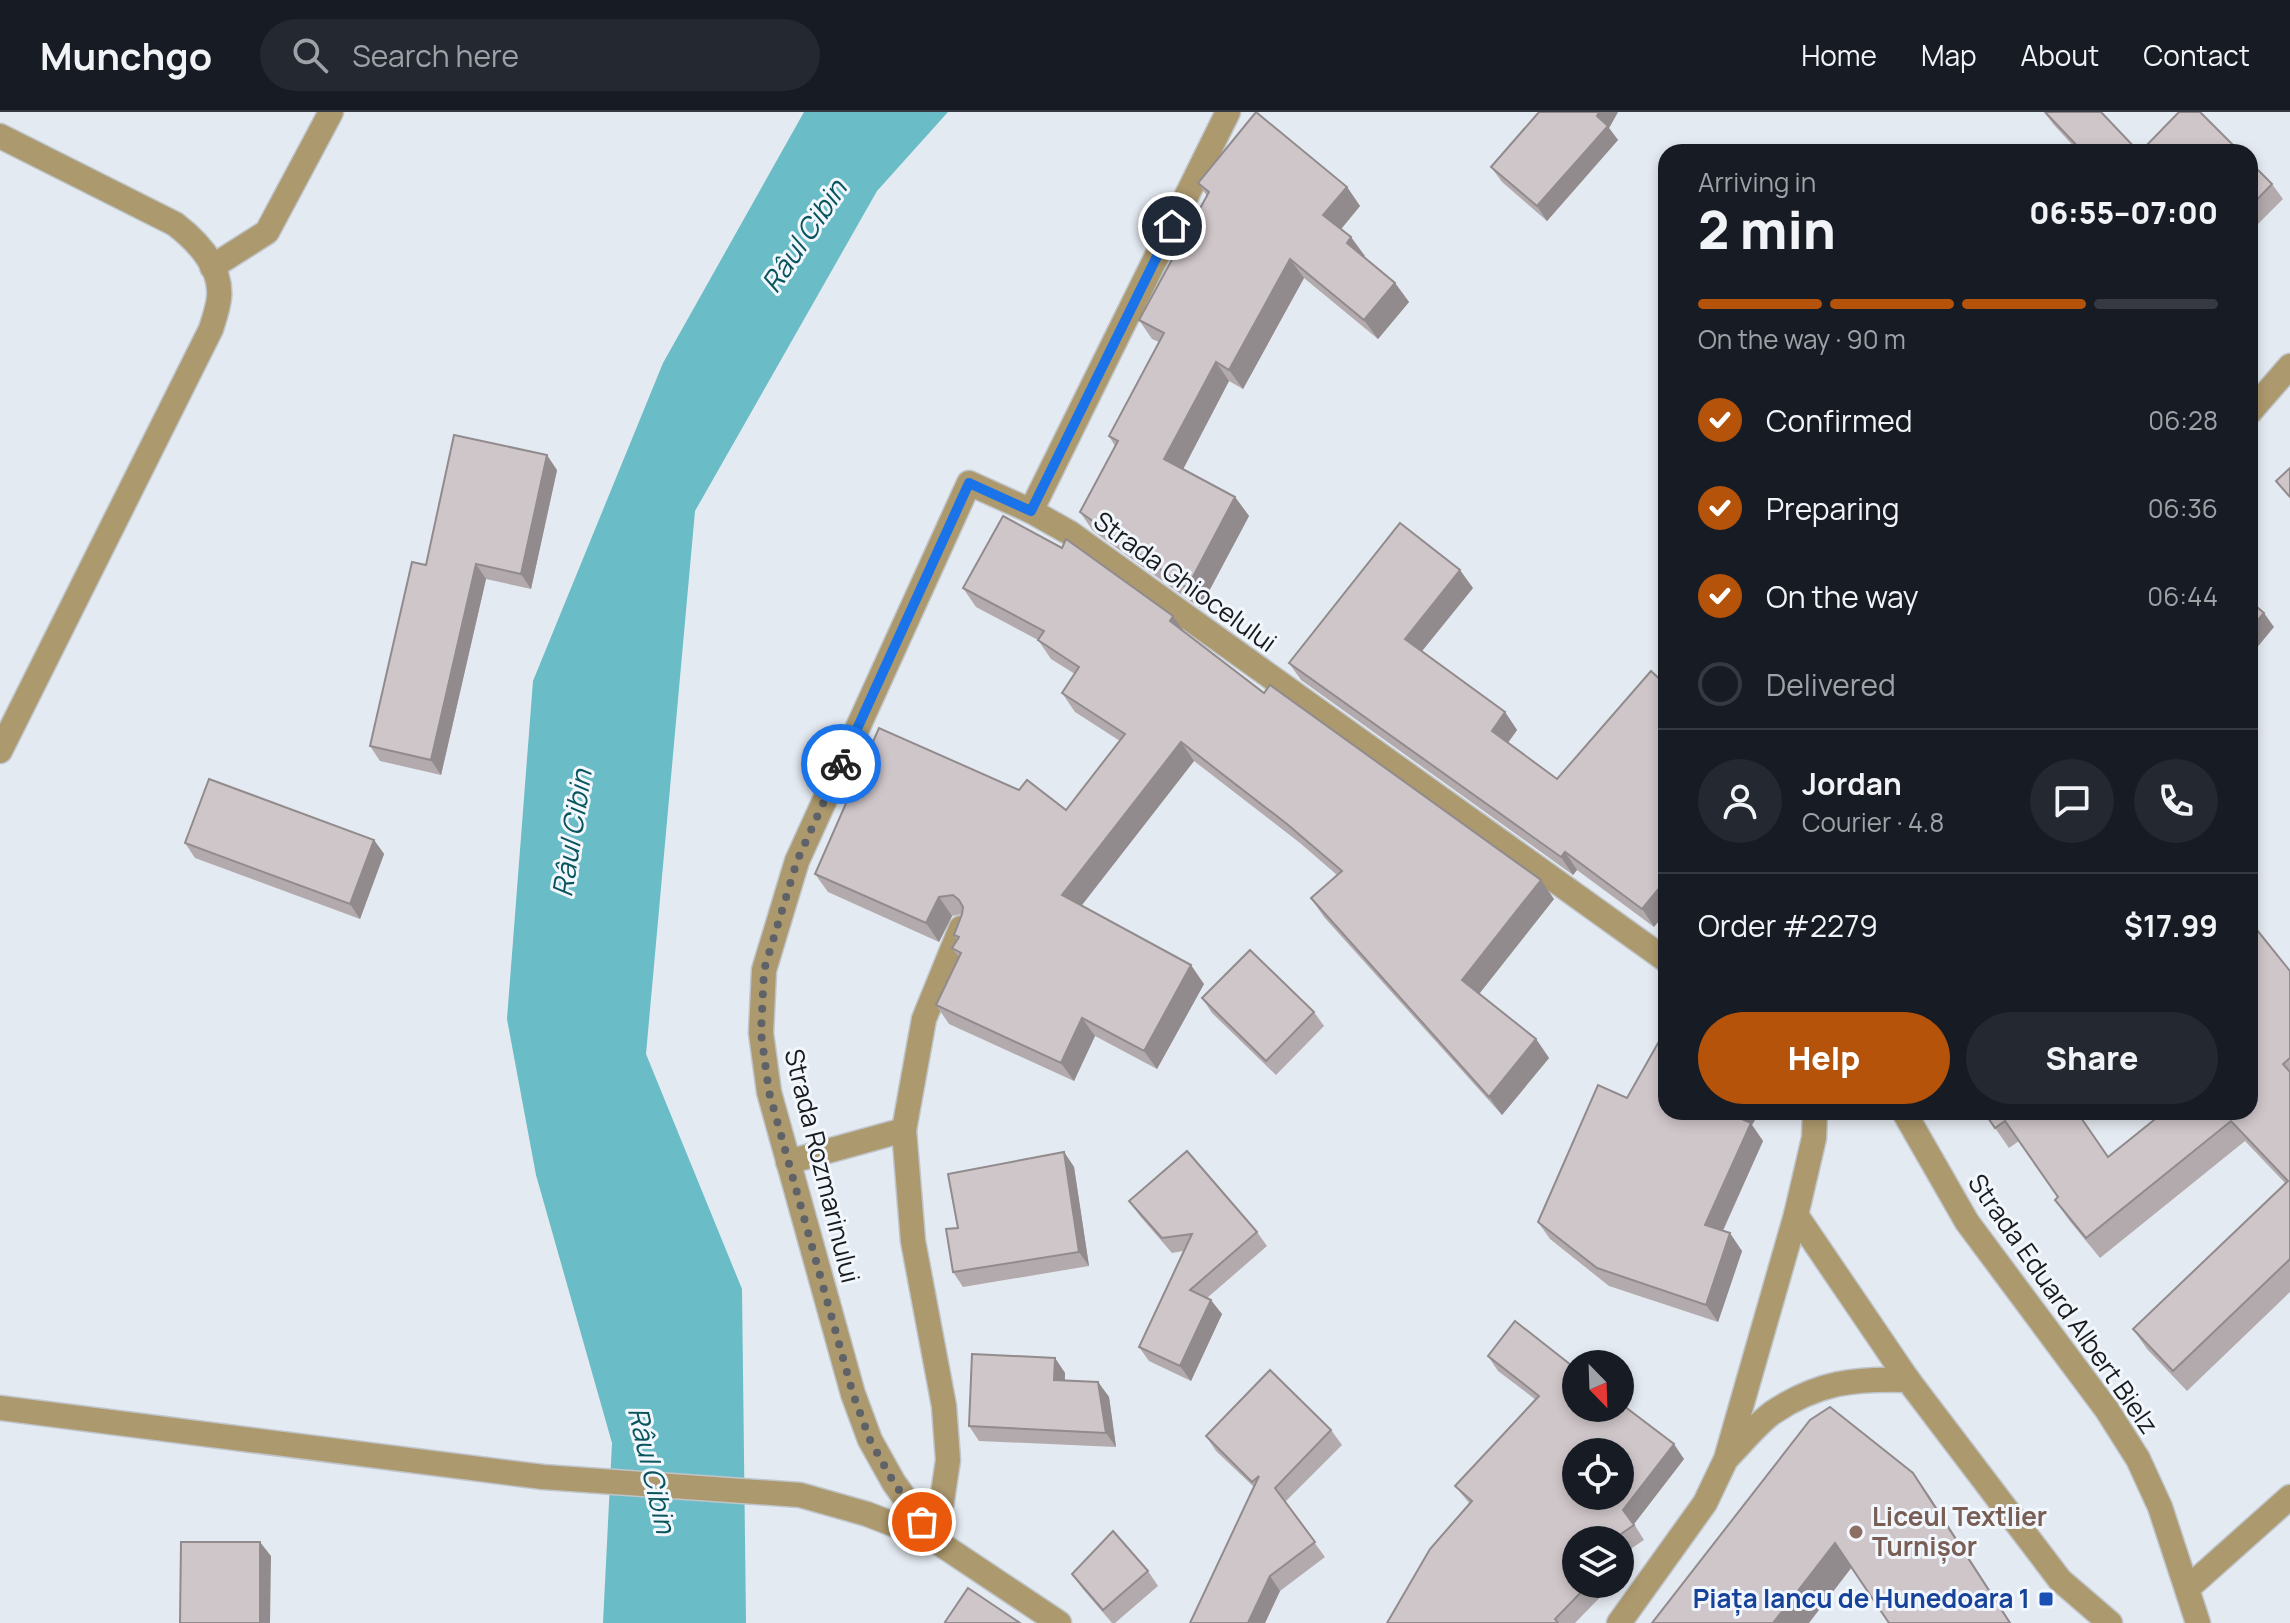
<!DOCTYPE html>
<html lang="en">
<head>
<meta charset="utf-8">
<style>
	:root { --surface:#171b24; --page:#242831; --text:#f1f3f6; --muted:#9ea1a6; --line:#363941; --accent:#b45309 }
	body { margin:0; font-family:Manrope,sans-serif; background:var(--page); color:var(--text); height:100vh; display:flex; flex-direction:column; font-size:30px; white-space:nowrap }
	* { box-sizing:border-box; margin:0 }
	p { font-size:26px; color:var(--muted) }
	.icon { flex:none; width:44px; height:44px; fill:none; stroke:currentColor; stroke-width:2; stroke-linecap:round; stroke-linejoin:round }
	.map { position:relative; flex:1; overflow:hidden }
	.details { position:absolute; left:1658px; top:32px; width:600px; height:976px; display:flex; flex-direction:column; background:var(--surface); border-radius:24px; box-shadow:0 4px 12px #0003 }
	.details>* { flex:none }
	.needle { width:52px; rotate:157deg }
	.buttons { position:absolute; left:1562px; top:1238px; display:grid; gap:16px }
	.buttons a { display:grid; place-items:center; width:72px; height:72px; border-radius:50%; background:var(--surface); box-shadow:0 4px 12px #0003; font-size:40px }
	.pin { position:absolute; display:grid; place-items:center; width:68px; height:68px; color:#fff; margin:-34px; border:4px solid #fff; border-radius:50%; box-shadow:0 2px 8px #0007 }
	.courier { position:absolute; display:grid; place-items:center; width:80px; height:80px; margin:-40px; border:6px solid #1a73e8; border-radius:50%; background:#fff; color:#222; box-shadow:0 2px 10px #0007 }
	.summary em { font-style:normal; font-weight:800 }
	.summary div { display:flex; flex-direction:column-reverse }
	.summary { display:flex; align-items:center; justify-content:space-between; height:136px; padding:0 40px }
	h1 { font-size:52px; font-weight:800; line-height:60px }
	.bar { display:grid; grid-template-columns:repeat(4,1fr); gap:12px 8px; align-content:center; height:96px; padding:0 40px }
	.bar i { height:10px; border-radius:6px; background:var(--line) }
	.bar .on { background:var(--accent) }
	.bar p { grid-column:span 4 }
	.line { display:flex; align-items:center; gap:20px; padding:0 40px; border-top:2px solid var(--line) }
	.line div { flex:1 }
	.round { display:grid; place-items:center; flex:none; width:84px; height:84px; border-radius:42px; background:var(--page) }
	ol { padding:0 40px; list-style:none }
	li { display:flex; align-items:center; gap:24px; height:88px }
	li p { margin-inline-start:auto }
	li .icon { padding:8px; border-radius:50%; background:var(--accent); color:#fff; stroke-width:4 }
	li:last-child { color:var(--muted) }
	li i { width:44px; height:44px; border:4px solid var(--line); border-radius:50% }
	.cta { display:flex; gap:16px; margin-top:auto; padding:16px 40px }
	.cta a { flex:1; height:92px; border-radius:48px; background:var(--accent); color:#fff; font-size:32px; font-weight:800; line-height:92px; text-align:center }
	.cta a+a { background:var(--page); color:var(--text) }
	header { display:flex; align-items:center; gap:48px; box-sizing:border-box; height:112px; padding:0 40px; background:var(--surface); border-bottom:2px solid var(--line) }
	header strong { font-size:38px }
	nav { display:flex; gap:44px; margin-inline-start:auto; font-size:28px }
	.search { width:560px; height:72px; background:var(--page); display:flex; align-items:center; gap:20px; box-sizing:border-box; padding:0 28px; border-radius:44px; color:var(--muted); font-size:30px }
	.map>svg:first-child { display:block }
</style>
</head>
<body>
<header>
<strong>Munchgo</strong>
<div class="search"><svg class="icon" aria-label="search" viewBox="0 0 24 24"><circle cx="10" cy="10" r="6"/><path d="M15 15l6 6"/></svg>Search here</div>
<nav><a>Home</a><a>Map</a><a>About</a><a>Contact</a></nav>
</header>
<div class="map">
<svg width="2290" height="1511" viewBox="0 0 2290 1511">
	<rect width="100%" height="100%" fill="#e4eaf1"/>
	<path fill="#6abcc6" d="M804,0H948L877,79L695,399L646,942L742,1177L746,1511H603L612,1331L536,1063L507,907L533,569L663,251Z"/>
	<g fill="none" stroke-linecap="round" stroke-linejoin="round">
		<defs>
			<g id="minor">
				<path d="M0,24L175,112C197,129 222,155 219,186C218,196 214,207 211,217L0,639"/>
				<path d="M212,155L267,120L331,0"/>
				<path d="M2250,300L2290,254"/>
				<path d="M1031,399L1228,0"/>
				<path d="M1904,1000L1967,1110L2107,1298L2138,1347L2160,1395L2198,1511"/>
				<path d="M788,1050L904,1018"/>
				<path d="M1796,1103L1908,1268L2060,1468L2110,1511"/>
				<path d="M0,1296L543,1365L800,1383L867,1402L936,1429"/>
				<path d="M1728,1345C1742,1331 1756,1313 1772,1301C1818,1270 1855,1266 1908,1268"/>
				<path d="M936,1429L948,1348L944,1294L913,1129L904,1018L924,907L961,816"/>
				<path d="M2188,1476L2290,1385"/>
				<path d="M1059,1511L936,1429L894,1371L870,1328L853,1282L769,980L761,921L764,858L797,749L969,371L1031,399L1070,421L1666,848"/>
				<path d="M1619,1511L1705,1391L1726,1347L1796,1103L1814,1026L1815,1000"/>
			</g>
		</defs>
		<use href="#minor" stroke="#bfc5cb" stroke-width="27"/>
		<use href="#minor" stroke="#ad996e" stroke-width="24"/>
	</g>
	<g fill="#b2aaad">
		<path d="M1539,0H1618L1609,16L1618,28L1547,109L1502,70L1491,55Z"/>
		<path d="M2044,0L2139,40H2079L2054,13Z"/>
		<path d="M2250,50L2272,72L2283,87L2250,120Z"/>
		<path d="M1198,71L1347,75L1360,94L1341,117L1364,145L1395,171L1409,190L1378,227L1304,166L1243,277L1229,269L1183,357L1235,385L1249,404L1200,496L1093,419L1080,400L1115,334L1109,324L1159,230L1152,227L1139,208L1207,84Z"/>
		<path d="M557,358L531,477L486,467L441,663L380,649L370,634L426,453Z"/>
		<path d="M963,476L1173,504L1184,520L1264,581L1554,787L1479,882L1536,927L1549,946L1502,1003L1324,805L1311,786L1337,763L1300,731L1194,649L1081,794L1204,872L1157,957L1095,924L1074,969L949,912L936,893L959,845L952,836L957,828L954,823L962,802L952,804L939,830L828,780L815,762L1066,698L1120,629L1075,600L1062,581L1075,562L1051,547L1038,528L976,495Z"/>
		<path d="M1473,476L1422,539L1505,600L1517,618L1508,631L1557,667L1654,815L1577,758L1573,763L1301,568L1289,551Z"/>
		<path d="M374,728L384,742L360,807L195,746L185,731Z"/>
		<path d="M2290,859V1180L2187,1279L2147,1237L2133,1217L2285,1071L2245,1029L2100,1146L2069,1108L2055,1088L2058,1085L2019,1029L2009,1036L1984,1000L2108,1045L2250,1000Z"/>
		<path d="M1202,886L1314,900L1324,914L1276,963L1212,901Z"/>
		<path d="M1627,986L1752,1013L1763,1029L1723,1119L1742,1139L1718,1210L1609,1174L1550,1127L1538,1110Z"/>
		<path d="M1064,1040L1074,1055L1089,1154L963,1175L953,1160L958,1116Z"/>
		<path d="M1129,1089L1257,1120L1267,1134L1207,1186L1222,1202L1191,1269L1149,1249L1139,1235L1183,1139L1172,1141L1140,1104Z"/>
		<path d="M1488,1244L1684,1347L1634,1412L1644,1428L1620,1444V1428H1576V1472H1613L1575,1511H1387L1470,1392L1455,1374L1536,1288L1498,1259Z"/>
		<path d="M1055,1246L1065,1261V1269L1098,1270L1109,1285L1116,1335L979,1329L969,1314Z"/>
		<path d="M1331,1318L1342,1333L1285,1390L1325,1445L1280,1479L1265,1511L1254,1375L1216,1339L1206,1324Z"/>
		<path d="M1148,1459L1158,1474L1115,1511H1112L1082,1476L1072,1462Z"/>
	</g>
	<g fill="#918b8d">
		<path d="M1599,0H1618L1609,16L1618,28L1547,109L1537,94Z"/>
		<path d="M1347,75L1360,94L1337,122L1323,103Z"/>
		<path d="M1351,125L1365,144L1360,150L1347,131Z"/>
		<path d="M1290,147L1304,166L1243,277L1229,258Z"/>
		<path d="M1395,171L1409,190L1378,227L1364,208Z"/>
		<path d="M1216,250L1229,269L1178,367L1164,347Z"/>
		<path d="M547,343L557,358L531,477L521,462Z"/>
		<path d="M1235,385L1249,404L1200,496L1187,476Z"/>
		<path d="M476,452L486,467L441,663L431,648Z"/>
		<path d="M1460,458L1473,476L1418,544L1405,527Z"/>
		<path d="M2264,501L2274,515L2250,544V517Z"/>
		<path d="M1173,504L1186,522L1170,509Z"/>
		<path d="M1505,600L1517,618L1504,636L1492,619Z"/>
		<path d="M1181,630L1194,649L1075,802L1062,783Z"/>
		<path d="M374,728L384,742L360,807L350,792Z"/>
		<path d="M1565,740L1577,758L1573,763L1561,745Z"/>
		<path d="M1541,768L1554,787L1475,887L1462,868Z"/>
		<path d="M1666,768V801L1654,815L1642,797Z"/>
		<path d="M939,785L952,804L939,830L926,811Z"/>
		<path d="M1191,853L1204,872L1157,957L1144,939Z"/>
		<path d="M1082,906L1095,924L1074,969L1061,951Z"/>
		<path d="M1536,927L1549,946L1502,1003L1489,985Z"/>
		<path d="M1738,1000H1760L1752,1013L1763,1029L1717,1131L1705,1113L1735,1004Z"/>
		<path d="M1064,1040L1074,1055L1089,1154L1079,1140Z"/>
		<path d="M1730,1121L1742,1139L1718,1210L1706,1193Z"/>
		<path d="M1211,1188L1222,1202L1191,1269L1180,1254Z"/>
		<path d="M1055,1246L1065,1261L1064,1283L1054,1268Z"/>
		<path d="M1098,1270L1109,1285L1116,1335L1106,1321Z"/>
		<path d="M1674,1332L1684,1347L1634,1412L1623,1398Z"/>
		<path d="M1913,1361L1930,1385L2011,1511H2010Z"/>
		<path d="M260,1430L271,1444L270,1511H260Z"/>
		<path d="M1835,1431L1852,1455L1809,1511H1773Z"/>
		<path d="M1270,1464L1280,1479L1265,1511H1248Z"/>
	</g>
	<g fill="#cfc6c9" stroke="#918b8d" stroke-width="2" fill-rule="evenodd">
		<path d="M1256,0L1347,75L1323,103L1351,125L1347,131L1395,171L1364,208L1290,147L1229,258L1216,250L1164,347L1235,385L1187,476L1080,400L1118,329L1109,324L1164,221L1139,208L1209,80L1198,71Z"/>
		<path d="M1539,0H1599L1597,4L1608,14L1537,94L1491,55Z"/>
		<path d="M2045,0H2101L2139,40H2083Z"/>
		<path d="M2179,0H2200L2240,40H2140Z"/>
		<path d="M2250,50L2272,72L2250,95Z"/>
		<path d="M454,323L547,343L521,462L476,452L431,648L370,634L412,450L426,453Z"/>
		<path d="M2290,356V385L2276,369Z"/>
		<path d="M1003,404L1062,436L1066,427L1173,504L1170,509L1264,581L1270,573L1541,768L1462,868L1536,927L1489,985L1311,786L1342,759L1287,712L1181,630L1062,783L1191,853L1144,939L1082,906L1061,951L936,893L961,841L952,836L959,825L954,823L962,802L963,795L959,788L953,783L939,785L926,811L815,762L879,616L1019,678L1027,668L1066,698L1125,622L1062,581L1079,555L1038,528L1044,519L963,476Z"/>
		<path d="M1400,411L1460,458L1405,527L1505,600L1492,619L1557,667L1651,559L1666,573V768L1642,797L1565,740L1561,745L1289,551Z"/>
		<path d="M2250,489L2264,501L2250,517Z"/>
		<path d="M209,667L374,728L350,792L185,731Z"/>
		<path d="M2257,818L2290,859V946L2283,952L2290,960V1147L2173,1259L2133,1217L2288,1069L2231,1009L2086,1126L2055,1088L2058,1085L2005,1009L1995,1016L1984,1000H2077L2108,1045L2164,1000H2250V824Z"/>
		<path d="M1250,838L1314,900L1266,949L1202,886Z"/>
		<path d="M1666,917V1000H1738L1735,1004L1751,1011L1705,1113L1730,1121L1706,1193L1597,1156L1538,1110L1598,973L1627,986Z"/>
		<path d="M1187,1039L1257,1120L1190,1178L1211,1188L1180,1254L1139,1235L1192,1122L1162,1126L1129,1089Z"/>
		<path d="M1064,1040L1079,1140L953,1160L946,1117L958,1116L948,1062Z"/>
		<path d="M1515,1209L1576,1257V1296H1620V1291L1674,1332L1623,1398L1634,1413L1612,1428H1576V1472H1589L1555,1507L1558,1511H1387L1430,1437L1472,1389L1455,1374L1539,1284L1488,1244ZM1576,1340H1620V1384H1576Z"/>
		<path d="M972,1242L1055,1246L1054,1268L1098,1270L1106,1321L969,1314Z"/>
		<path d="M1270,1258L1331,1318L1275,1376L1315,1430L1270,1464L1248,1511H1190L1259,1364L1252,1370L1206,1324Z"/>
		<path d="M1830,1295L1913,1361L2010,1511H1889L1835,1431L1773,1511H1652L1810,1308Z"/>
		<path d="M1113,1419L1148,1459L1103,1498L1072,1462Z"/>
		<path d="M181,1430H260V1511H180Z"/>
		<path d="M968,1476L1020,1511H947L945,1510Z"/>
	</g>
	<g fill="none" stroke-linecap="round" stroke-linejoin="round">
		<path stroke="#5f6367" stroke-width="8" stroke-dasharray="0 14.4" d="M841,652L797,749L764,858L761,921L769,980L853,1282L870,1328L894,1371L922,1410"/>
		<path stroke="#1a73e8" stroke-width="10" d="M841,652L969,371L1031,399L1172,114"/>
	</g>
	<circle fill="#8d6e63" stroke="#f2f7fe" stroke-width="3" cx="1856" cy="1420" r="8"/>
	<rect fill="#1a4fb4" stroke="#f2f7fe" stroke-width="3" x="2038" y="1479" width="16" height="16" rx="4"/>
	<g text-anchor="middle" stroke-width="6" stroke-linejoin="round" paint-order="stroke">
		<g font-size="26" fill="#181a1c" stroke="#f2f7fe">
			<text transform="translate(1185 470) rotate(36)" y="9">Strada Ghiocelului</text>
			<text transform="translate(822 1054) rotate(76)" y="9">Strada Rozmarinului</text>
			<text transform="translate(2063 1192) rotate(55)" y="9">Strada Eduard Albert Bielz</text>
		</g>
		<g font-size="26" font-weight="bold" fill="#785e54" stroke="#f2f7fe" text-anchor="start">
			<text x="1872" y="1414">Liceul Textlier<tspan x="1872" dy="30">Turnișor</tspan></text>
		</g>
		<g font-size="26" font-weight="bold" fill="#164399" stroke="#f2f7fe" text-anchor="end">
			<text x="2030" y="1496">Piața Iancu de Hunedoara 1</text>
		</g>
		<g font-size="28" font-style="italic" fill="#09545c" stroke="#f2f7fe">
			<text transform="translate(804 124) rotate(-56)" y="10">Râul Cibin</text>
			<text transform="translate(572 721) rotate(-81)" y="10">Râul Cibin</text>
			<text transform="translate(652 1358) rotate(77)" y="10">Râul Cibin</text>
		</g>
	</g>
</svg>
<div class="buttons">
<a><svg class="needle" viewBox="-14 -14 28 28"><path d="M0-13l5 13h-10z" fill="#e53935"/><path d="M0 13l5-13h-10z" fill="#9ea1a6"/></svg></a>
<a><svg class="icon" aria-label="locate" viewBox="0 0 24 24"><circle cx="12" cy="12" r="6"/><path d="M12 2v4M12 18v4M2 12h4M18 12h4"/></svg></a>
<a><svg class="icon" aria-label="layers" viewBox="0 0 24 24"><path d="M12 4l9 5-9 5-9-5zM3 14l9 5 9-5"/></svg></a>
</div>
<div class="pin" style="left:922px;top:1410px;background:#ea580c"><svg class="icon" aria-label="bag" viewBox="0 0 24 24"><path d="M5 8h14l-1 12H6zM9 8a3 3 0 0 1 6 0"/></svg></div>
<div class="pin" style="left:1172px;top:114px;background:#1f2937"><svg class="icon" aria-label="home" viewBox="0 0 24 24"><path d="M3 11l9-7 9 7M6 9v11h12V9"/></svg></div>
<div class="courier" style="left:841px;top:652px"><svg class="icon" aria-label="bike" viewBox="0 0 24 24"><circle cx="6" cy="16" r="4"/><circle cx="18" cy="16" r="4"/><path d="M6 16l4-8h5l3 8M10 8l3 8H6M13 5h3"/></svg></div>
<section class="details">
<div class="summary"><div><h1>2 min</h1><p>Arriving in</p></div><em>06:55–07:00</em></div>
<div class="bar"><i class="on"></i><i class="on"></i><i class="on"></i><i></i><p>On the way · 90 m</p></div>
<ol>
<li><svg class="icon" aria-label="check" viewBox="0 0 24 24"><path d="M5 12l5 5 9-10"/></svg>Confirmed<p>06:28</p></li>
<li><svg class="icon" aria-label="check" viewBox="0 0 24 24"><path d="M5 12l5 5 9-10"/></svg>Preparing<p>06:36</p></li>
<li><svg class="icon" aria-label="check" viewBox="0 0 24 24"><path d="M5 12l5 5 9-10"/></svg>On the way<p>06:44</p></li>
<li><i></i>Delivered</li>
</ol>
<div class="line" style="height:144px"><a class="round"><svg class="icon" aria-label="person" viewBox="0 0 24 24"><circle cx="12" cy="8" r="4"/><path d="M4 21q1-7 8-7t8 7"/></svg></a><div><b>Jordan</b><p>Courier · 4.8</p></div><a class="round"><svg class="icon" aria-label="chat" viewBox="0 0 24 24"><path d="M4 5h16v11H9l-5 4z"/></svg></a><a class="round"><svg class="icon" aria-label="phone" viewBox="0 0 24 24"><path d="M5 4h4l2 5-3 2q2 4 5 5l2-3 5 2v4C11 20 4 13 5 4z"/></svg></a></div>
<div class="line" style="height:104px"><div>Order #2279</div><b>$17.99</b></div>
<div class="cta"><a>Help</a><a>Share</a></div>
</section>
</div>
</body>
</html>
